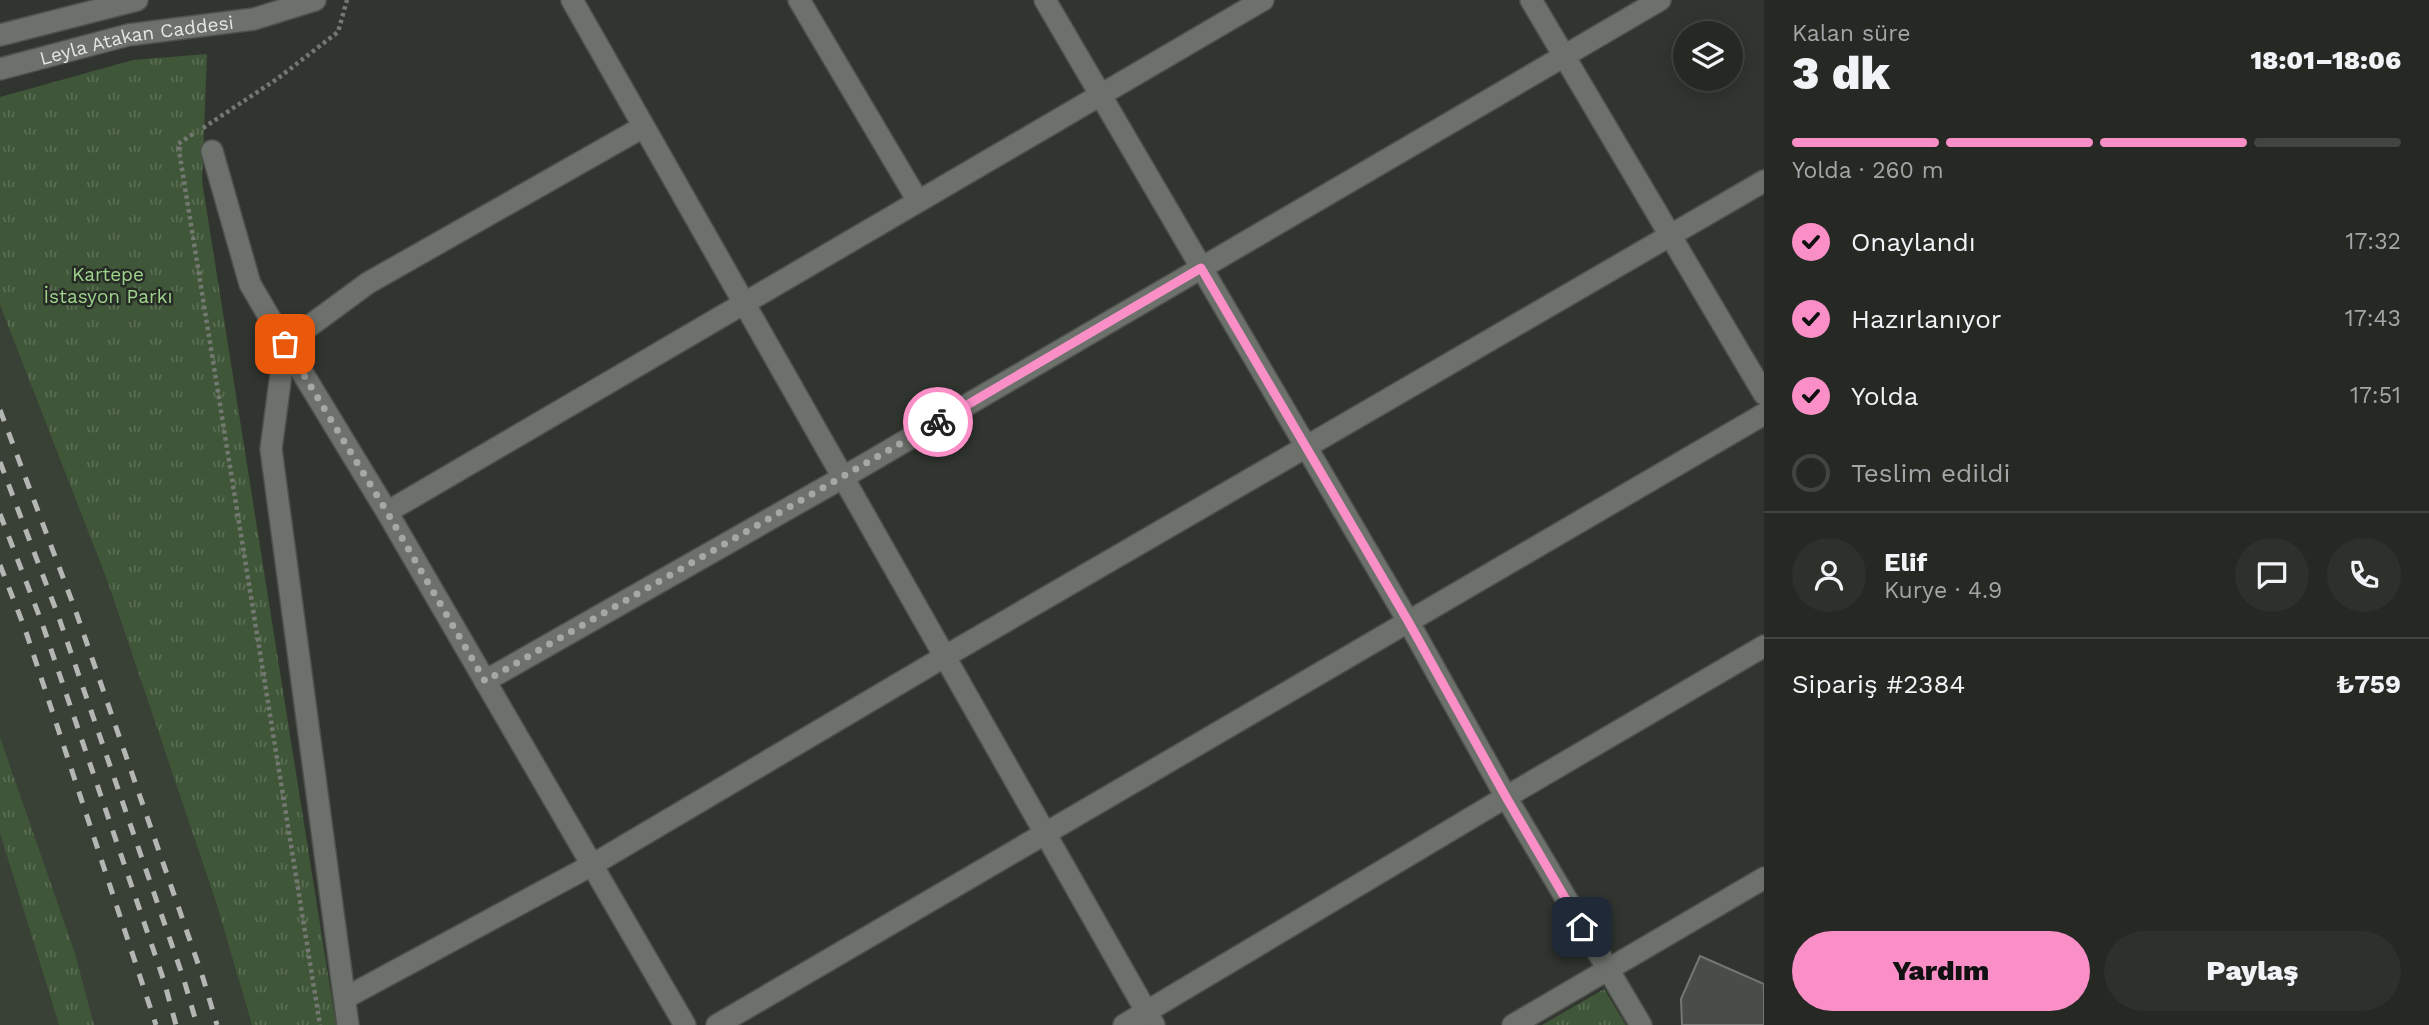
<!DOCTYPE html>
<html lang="tr">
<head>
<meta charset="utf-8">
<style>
	:root { --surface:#252823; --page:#2d302b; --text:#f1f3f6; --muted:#a3a6a6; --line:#424441; --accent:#fa8fc8 }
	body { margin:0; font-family:"Work Sans",sans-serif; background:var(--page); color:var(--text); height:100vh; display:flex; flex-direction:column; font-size:26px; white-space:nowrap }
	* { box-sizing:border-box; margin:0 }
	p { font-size:23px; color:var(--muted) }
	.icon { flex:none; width:38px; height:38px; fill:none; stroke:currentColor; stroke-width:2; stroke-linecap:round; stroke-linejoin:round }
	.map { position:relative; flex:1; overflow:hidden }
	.panel { display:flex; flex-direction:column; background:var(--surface); width:665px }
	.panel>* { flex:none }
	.controls { position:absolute; left:1673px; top:21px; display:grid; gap:14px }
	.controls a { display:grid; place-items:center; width:70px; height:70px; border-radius:50%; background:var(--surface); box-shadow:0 4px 18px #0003,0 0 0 2px var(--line); font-size:35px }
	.pin { position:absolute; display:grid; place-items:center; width:60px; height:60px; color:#fff; margin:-30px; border-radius:14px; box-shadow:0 4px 10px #0006 }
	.courier { position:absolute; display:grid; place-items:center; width:70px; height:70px; margin:-35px; border:5px solid #fa8fc8; border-radius:50%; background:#fff; color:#222; box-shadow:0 2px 9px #0007 }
	.headline em { font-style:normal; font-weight:800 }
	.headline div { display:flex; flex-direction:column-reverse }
	.headline { display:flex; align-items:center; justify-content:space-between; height:119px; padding:0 28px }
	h1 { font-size:46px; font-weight:800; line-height:52px }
	.bar { display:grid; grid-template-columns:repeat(4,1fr); gap:10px 7px; align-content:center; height:84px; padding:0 28px }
	.bar i { height:9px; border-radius:5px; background:var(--line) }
	.bar .on { background:var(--accent) }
	.bar p { grid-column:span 4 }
	.line { display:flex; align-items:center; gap:18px; padding:0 28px; border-top:2px solid var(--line) }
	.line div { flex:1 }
	.round { display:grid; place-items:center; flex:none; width:74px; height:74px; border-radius:37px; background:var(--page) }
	ol { padding:0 28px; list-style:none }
	li { display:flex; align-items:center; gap:21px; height:77px }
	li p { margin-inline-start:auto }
	li .icon { padding:7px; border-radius:50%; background:var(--accent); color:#111; stroke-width:4 }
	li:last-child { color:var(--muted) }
	li i { width:38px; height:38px; border:4px solid var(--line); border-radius:50% }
	.primary-button { display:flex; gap:14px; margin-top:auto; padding:14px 28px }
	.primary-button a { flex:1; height:80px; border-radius:42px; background:var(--accent); color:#111; font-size:28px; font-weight:800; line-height:80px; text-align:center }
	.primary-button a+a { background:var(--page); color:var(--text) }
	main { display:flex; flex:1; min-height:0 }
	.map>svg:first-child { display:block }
</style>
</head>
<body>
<main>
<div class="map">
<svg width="1764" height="1025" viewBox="0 0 1764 1025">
	<defs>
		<pattern id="grass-tufts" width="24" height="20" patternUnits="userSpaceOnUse" patternTransform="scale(1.75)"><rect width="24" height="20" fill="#405638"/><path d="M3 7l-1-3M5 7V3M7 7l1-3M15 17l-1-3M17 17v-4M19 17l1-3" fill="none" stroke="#5b6e54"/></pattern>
	</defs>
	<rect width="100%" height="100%" fill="#31352f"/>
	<g fill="#394137">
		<path d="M0,305L107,580L216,902L252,1025H94L75,953L0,737Z"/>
		<path d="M0,833L1,835L59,1025H0Z"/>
	</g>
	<g fill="url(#grass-tufts)">
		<path d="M207,54L202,181L336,1025H252L216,902L107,580L0,305V97L133,60Z"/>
		<path d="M0,737L75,953L94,1025H59L0,833Z"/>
		<path d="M1604,989L1626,1025H1542Z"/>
	</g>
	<path fill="#494d48" stroke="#737872" stroke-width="2" d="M1700,956L1764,984V1025H1682L1681,999Z"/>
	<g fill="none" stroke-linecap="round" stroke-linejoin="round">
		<defs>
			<g id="street">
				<path d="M572,0L1154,1025"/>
				<path d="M799,0L918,201"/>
				<path d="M1045,0L1408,621L1506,797L1641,1025"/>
				<path d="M1531,0L1764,394"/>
				<path d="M643,127L368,283L285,344L387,512L685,1025"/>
				<path d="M212,151L250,284L285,344L271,449L348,1025"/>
				<path d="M387,512L1263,0"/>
				<path d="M485,681L842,478L1660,0"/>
				<path d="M345,998L592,865L944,657L1764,181"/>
				<path d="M717,1025L1764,414"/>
				<path d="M1124,1025L1506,797L1764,646"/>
				<path d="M1513,1025L1764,878"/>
			</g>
			<g id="secondary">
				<path d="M0,35L137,0"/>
				<path id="s1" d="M0,69L128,35L254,19L315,0"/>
			</g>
		</defs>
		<use href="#street" stroke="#4e514c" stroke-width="24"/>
		<use href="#secondary" stroke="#4e514c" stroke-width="24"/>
		<g stroke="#747873" stroke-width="4.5" stroke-dasharray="3.5 3.5" stroke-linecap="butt">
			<path d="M203,128L277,79L338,32L347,0"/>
			<path d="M193,134L178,144L320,1025"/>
		</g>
		<use href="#street" stroke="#6c716b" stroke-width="21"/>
		<use href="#secondary" stroke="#6c716b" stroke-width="21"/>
		<g stroke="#b3b6b2" stroke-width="5" stroke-dasharray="12 12" stroke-linecap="butt">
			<path d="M0,410L76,612L203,978L217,1025"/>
			<path d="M0,462L59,618L184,980L197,1025"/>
			<path d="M0,514L42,623L164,981L176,1025"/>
			<path d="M0,565L25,629L156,1025"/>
		</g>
	</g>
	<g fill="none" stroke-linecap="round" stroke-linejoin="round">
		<path stroke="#a5a8a3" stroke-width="7" stroke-dasharray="0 12.6" d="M285,344L387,512L485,681L938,422"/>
		<path stroke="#fa8fc8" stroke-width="9" d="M938,422L1201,268L1408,621L1506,797L1582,927"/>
	</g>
	<g text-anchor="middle" stroke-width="5" stroke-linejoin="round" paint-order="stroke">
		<g font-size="19" fill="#e3e6e2" stroke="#272b26">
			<text dy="7" stroke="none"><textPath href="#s1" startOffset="140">Leyla Atakan Caddesi</textPath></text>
		</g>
		<g font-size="19" fill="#9ed48b" stroke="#272b26">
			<text x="108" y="281">Kartepe<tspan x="108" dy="22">İstasyon Parkı</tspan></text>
		</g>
	</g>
</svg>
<div class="controls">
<a><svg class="icon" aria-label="layers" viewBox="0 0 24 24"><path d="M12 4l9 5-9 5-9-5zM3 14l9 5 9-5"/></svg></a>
</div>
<div class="pin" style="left:285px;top:344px;background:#ea580c"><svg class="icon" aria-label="bag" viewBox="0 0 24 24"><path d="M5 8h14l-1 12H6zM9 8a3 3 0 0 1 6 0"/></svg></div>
<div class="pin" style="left:1582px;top:927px;background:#1f2937"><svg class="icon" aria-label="home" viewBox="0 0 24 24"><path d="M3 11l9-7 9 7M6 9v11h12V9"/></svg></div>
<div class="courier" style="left:938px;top:422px"><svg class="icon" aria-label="bike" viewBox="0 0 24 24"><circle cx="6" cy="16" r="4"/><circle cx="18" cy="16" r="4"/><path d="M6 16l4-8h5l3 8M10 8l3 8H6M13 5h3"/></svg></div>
</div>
<section class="panel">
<div class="headline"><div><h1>3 dk</h1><p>Kalan süre</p></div><em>18:01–18:06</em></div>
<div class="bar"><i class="on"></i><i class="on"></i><i class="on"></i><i></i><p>Yolda · 260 m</p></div>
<ol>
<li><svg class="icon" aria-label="check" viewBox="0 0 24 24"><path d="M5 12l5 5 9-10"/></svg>Onaylandı<p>17:32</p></li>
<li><svg class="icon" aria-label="check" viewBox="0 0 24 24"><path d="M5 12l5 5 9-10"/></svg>Hazırlanıyor<p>17:43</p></li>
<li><svg class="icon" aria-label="check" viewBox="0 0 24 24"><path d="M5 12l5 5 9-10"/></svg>Yolda<p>17:51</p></li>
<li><i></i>Teslim edildi</li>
</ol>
<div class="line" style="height:126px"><a class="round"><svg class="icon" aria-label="person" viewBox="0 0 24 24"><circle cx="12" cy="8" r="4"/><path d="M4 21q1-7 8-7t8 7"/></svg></a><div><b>Elif</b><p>Kurye · 4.9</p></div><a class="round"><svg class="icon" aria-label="chat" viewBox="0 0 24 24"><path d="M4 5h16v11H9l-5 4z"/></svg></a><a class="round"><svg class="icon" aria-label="phone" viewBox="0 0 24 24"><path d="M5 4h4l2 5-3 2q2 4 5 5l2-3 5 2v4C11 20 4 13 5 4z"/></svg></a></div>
<div class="line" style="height:91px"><div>Sipariş #2384</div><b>₺759</b></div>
<div class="primary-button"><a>Yardım</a><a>Paylaş</a></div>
</section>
</main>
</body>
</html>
